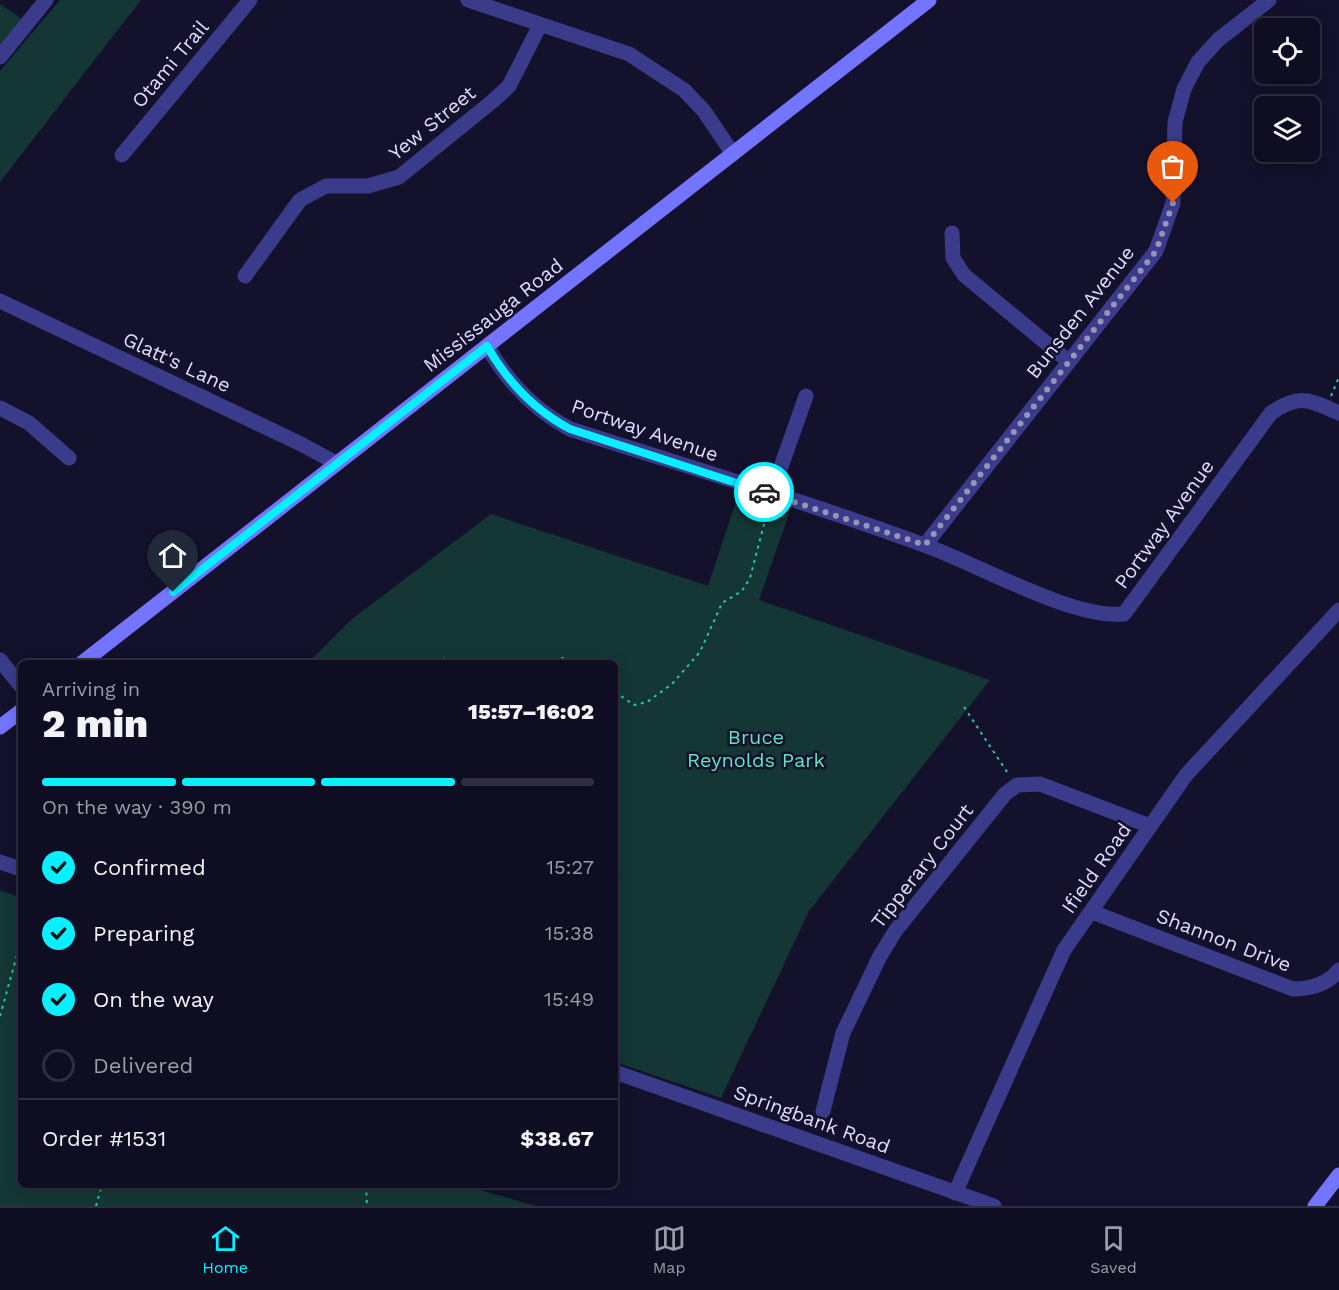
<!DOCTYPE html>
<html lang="en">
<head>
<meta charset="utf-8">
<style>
	:root { --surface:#0f0d21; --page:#1d1b2e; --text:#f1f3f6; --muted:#9b9ca5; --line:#2f2d3f; --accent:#08f0ff }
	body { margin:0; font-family:"Work Sans",sans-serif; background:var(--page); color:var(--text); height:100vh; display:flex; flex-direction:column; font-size:22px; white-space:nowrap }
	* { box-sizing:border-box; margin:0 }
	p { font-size:20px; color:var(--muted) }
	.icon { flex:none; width:33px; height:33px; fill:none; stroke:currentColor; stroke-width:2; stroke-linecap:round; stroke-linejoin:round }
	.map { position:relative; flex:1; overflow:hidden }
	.side { position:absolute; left:18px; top:660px; width:600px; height:528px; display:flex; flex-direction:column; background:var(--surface); border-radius:9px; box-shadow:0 3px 15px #0003,0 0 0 2px var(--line) }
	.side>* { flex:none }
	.buttons { position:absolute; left:1254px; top:18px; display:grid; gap:12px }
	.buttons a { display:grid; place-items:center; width:66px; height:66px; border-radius:9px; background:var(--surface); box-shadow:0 3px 15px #0003,0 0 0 2px var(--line); font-size:30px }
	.pin { position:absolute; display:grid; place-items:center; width:51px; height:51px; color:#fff; margin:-62px -26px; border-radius:50% 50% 50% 0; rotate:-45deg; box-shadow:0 0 6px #0007 }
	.pin .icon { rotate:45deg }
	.courier { position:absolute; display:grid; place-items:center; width:60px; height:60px; margin:-30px; border:4px solid #08f0ff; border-radius:50%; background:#fff; color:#222; box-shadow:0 2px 8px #0007 }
	.headline em { font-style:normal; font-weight:800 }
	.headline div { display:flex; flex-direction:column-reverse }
	.headline { display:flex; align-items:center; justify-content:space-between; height:102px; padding:0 24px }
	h1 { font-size:39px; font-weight:800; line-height:45px }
	.bar { display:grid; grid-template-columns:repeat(4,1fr); gap:9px 6px; align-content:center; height:72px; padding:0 24px }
	.bar i { height:8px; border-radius:4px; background:var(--line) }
	.bar .selected { background:var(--accent) }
	.bar p { grid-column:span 4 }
	.line { display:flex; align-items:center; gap:15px; padding:0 24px; border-top:2px solid var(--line) }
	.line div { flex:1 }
	ol { padding:0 24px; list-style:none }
	li { display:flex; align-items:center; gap:18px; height:66px }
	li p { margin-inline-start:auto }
	li .icon { padding:6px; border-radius:50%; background:var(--accent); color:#111; stroke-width:4 }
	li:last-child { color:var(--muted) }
	li i { width:33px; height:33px; border:3px solid var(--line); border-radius:50% }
	.tabs { display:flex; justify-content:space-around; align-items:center; height:84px; border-top:2px solid var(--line); background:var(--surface); font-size:16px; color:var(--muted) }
	.tabs a { display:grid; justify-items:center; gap:3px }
	.tabs .selected { color:var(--accent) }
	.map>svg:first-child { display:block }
</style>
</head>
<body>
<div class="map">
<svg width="1339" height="1206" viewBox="0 0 1339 1206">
	<rect width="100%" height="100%" fill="#14112c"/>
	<g fill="#143634">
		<path d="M60,0H141L0,182V71Z"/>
		<path d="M0,4L23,20L0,47Z"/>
		<path d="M738,495L789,514L759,600L990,680L809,911L721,1098L615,1062V883L621,874L615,872V663H308L352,619L491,514L708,586Z"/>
		<path d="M0,891L21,897V1185H463L536,1206H0Z"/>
	</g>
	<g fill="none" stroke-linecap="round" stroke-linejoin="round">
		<g stroke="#2ec1b2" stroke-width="2" stroke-dasharray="3 4.5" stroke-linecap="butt">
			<path d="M1331,396L1339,377"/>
			<path d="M439,663L444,657"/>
			<path d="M547,663C556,657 568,656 578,663"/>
			<path d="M615,692L634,705L647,702L672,684L700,652L722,603L742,591L750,578L768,509"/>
			<path d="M964,707L1009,775"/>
			<path d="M0,1016L17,955L21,956"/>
			<path d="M366,1185L367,1206"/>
			<path d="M96,1206L102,1185"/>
		</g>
		<g stroke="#3b3b8c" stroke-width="15">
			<path d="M468,0L629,54L684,90L704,111L733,154"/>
			<path d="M0,57L46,0"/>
			<path d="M122,155L250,0"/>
			<path d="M952,233L953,258L964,275L1068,361"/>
			<path d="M245,276L300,200L326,186H368L399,177L494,100L509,86L540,25"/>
			<path d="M0,301L301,444L336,463"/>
			<path d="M487,346C507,381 534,410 570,429C688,467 808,502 924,545C978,564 1071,619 1124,614L1271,413C1300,393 1309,400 1339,413"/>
			<path d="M0,408L29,423L69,458"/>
			<path d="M771,495L806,396"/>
			<path d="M925,545L1156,251L1173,203L1175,122L1184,89L1198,62L1218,40L1269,0"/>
			<path d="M0,660L21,686"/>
			<path d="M0,862L21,869"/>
			<path d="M1092,912L1293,989C1310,989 1328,984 1339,970"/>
			<path d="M615,1072L994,1206"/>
			<path d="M823,1111L843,1033L880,956L896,930L1005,794L1017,785L1040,784L1150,826"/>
			<path d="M955,1193L1064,950L1186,775L1339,610"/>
		</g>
		<g stroke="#7375ff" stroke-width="15">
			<path d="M82,663L929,0"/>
			<path d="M0,727L21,711"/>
			<path d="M1315,1206L1339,1175"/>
		</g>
	</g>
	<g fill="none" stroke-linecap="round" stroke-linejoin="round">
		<path stroke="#9795b5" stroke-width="6" stroke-dasharray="0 10.8" d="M764,492L925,545L1156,251L1173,203"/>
		<path stroke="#08f0ff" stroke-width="8" d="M173,592L487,346C507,381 534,410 570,429L764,492"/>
	</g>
	<g text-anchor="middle" stroke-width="5" stroke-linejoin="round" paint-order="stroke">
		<g font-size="20" fill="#dedcff" stroke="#14112c">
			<text transform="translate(170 64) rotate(-50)" y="7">Otami Trail</text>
			<text transform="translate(432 123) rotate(-39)" y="7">Yew Street</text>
			<text transform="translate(1080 312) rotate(-52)" y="7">Bunsden Avenue</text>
			<text transform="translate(493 315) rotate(-38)" y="7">Mississauga Road</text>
			<text transform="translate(177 362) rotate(25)" y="7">Glatt's Lane</text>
			<text transform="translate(645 430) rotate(19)" y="7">Portway Avenue</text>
			<text transform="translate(1164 524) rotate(-54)" y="7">Portway Avenue</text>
			<text transform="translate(922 866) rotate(-52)" y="7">Tipperary Court</text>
			<text transform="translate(1096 868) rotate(-55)" y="7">Ifield Road</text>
			<text transform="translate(1224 940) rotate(21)" y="7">Shannon Drive</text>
			<text transform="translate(812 1119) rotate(20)" y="7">Springbank Road</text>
		</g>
		<g font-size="20" fill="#63e3be" stroke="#14112c">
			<text x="756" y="744">Bruce<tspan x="756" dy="23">Reynolds Park</tspan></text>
		</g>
	</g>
</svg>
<div class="buttons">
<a><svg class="icon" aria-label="locate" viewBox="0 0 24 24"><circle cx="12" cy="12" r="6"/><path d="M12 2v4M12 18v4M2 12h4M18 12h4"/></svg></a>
<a><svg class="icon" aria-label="layers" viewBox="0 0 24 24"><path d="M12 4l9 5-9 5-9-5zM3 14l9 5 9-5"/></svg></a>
</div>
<div class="pin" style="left:1173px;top:203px;background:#ea580c"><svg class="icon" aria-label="bag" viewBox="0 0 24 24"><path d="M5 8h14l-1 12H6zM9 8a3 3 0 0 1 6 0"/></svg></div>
<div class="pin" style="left:173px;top:592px;background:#1f2937"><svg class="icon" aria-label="home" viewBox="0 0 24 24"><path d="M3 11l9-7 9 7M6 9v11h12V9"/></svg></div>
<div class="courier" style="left:764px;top:492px"><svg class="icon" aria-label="car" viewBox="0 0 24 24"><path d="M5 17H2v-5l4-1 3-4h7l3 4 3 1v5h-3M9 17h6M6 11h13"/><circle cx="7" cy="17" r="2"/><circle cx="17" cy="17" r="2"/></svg></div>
<section class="side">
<div class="headline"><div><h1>2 min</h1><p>Arriving in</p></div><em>15:57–16:02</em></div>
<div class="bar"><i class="selected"></i><i class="selected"></i><i class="selected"></i><i></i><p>On the way · 390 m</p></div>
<ol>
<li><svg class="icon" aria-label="check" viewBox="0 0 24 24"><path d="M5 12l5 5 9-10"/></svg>Confirmed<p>15:27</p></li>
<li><svg class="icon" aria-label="check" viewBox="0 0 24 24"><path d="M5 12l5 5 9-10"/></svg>Preparing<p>15:38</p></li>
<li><svg class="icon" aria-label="check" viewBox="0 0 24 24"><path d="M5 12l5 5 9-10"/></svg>On the way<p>15:49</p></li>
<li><i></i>Delivered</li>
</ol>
<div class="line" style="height:78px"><div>Order #1531</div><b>$38.67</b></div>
</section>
</div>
<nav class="tabs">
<a class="selected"><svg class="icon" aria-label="home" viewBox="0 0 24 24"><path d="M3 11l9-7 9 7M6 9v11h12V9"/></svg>Home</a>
<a><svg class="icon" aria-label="map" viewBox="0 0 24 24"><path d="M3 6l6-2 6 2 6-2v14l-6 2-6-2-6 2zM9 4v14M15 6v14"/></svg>Map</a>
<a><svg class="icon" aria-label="saved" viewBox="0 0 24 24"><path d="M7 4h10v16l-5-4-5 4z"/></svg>Saved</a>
</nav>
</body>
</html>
